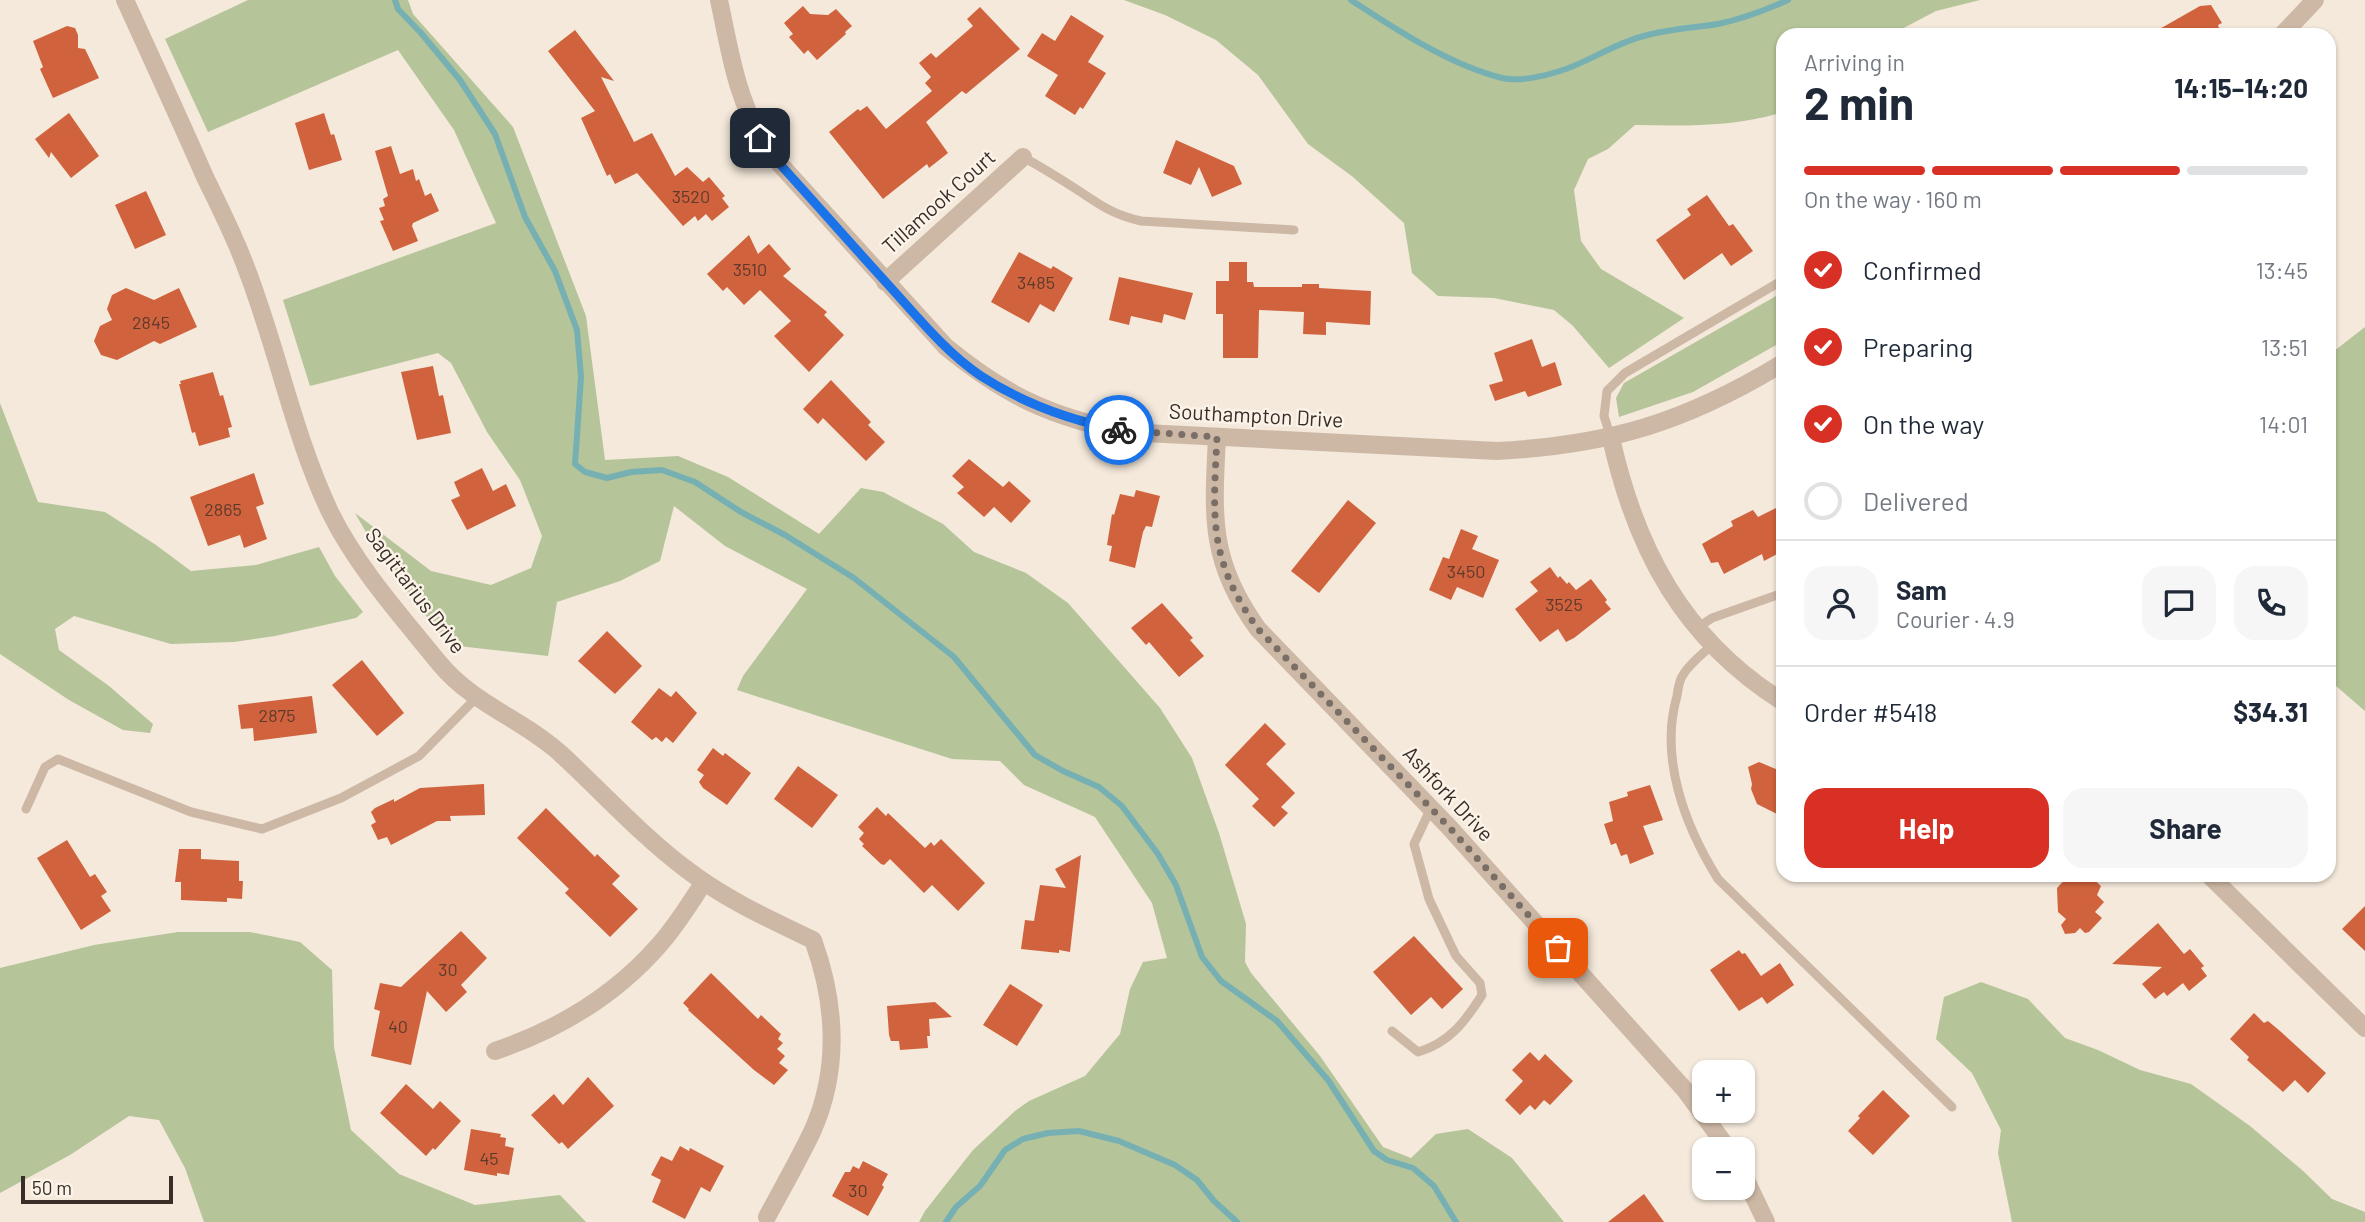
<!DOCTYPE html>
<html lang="en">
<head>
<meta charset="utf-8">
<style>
	:root { --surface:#fff; --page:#f6f6f7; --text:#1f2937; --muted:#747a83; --line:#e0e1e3; --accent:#d93025 }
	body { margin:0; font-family:Barlow,sans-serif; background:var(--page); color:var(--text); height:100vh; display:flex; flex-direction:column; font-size:26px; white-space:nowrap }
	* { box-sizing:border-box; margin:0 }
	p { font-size:23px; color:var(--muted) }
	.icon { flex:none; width:38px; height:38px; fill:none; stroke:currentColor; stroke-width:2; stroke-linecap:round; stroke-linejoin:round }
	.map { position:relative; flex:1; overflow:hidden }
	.drawer { position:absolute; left:1776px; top:28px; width:560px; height:854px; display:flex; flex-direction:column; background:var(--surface); border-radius:21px; box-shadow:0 2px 5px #0004 }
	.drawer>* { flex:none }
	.fabs { position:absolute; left:1692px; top:1060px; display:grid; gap:14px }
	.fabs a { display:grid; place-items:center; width:63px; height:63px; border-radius:14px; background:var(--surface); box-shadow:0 2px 5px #0004; font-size:35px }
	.scale { position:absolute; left:21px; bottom:18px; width:152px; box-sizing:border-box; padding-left:7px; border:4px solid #382d27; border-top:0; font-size:19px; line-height:24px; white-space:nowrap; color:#382d27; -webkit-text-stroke:5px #fbf2e8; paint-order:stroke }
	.pin { position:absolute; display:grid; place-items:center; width:60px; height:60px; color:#fff; margin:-30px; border-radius:14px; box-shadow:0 4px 10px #0006 }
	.courier { position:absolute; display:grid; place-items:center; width:70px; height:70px; margin:-35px; border:5px solid #1a73e8; border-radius:50%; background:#fff; color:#222; box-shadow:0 2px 9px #0007 }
	.summary em { font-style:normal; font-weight:700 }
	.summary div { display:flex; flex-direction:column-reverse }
	.summary { display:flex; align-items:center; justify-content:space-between; height:119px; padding:0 28px }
	h1 { font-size:46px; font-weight:700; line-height:52px }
	.bar { display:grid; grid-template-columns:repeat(4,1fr); gap:10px 7px; align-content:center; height:84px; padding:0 28px }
	.bar i { height:9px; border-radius:5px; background:var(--line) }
	.bar .active { background:var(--accent) }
	.bar p { grid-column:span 4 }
	.line { display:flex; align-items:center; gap:18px; padding:0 28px; border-top:2px solid var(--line) }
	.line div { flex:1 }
	.round { display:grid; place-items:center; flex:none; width:74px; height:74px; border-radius:21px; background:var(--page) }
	ol { padding:0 28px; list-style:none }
	li { display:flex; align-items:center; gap:21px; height:77px }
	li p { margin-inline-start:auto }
	li .icon { padding:7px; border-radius:50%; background:var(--accent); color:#fff; stroke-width:4 }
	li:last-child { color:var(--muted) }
	li i { width:38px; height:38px; border:4px solid var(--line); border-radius:50% }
	.button { display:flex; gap:14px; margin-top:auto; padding:14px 28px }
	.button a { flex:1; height:80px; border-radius:21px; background:var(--accent); color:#fff; font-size:28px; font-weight:700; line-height:80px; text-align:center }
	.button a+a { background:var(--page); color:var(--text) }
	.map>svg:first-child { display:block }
</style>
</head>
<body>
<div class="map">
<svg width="2365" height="1222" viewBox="0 0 2365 1222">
	<rect width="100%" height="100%" fill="#f4e9db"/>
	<g fill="#b5c499">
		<path d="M248,0H408L413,14L513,127L586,316L605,460L678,456L728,477L819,534L861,488L883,492L943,524L974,552L1026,573L1068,603L1160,708L1192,758L1219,833L1246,924L1245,962L1251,973L1320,1056L1383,1147L1411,1158L1436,1134L1468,1129L1512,1158L1564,1222H919L925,1211L973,1150L1015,1111L1029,1101L1085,1076L1120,1034L1130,989L1143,962L1167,958L1152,903L1095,817L1024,785L1000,761L952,759L737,690L743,676L807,589L725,546L674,506L660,561L620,581L557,602L548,656L449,645L382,560L355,513L431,571L491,585L531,568L542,536L520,480L487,432L451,363L438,353L310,386L283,300L496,223L454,130L398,50L208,132L165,39Z"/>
		<path d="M1124,0H1980L1936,11L1898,31L1895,35H1783V112C1736,127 1685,126 1635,125L1608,149L1588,159L1574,190L1581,241L1601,269L1684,318L1609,368L1573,326L1554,310L1494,298L1438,296L1412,273L1404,223L1353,177L1308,144L1258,75L1216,40L1165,15Z"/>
		<path d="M1783,292V341L1693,392L1619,417L1616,398L1624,383Z"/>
		<path d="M2365,327V711L2329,680V355Z"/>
		<path d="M0,403L38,502L105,512L156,545L191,571L256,565L319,547L335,576L363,612L356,618L275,636L234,642L171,644L74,616L55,629L59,650L109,686L153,724L150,733L123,730L69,700L0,654Z"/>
		<path d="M178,932H250L300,942L332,970L334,1047L351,1130L399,1174L475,1205L560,1195L586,1222H204L185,1168L159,1120L129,1116L70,1155L0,1193V968L94,945Z"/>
		<path d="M1981,982L2028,999L2065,1038L2098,1050L2140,1070L2191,1084L2250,1126L2302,1170L2332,1199L2365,1212V1222H2012L1998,1153L2001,1130L1972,1073L1936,1039L1944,997Z"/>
	</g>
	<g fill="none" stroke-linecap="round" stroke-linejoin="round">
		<g stroke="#77b0b3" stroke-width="6">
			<path d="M395,0L398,9L421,33L460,80L495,134L525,217L555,271L577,330L581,377L575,464L585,472L607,478L631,472L662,470L695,482L741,512L785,535L854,578L954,657L1035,755L1063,771L1099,787L1122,806L1158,854L1176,885L1202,957L1221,981L1277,1021L1328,1080L1374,1151L1387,1160L1413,1168L1434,1186L1456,1222"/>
			<path d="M1351,0C1397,30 1448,64 1502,78C1519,82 1545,76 1560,71C1589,62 1615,43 1644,36C1668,29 1693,28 1718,24C1742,19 1766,10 1788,0"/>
			<path d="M946,1222L956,1207L980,1186L1005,1150L1023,1139L1048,1133L1079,1131L1119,1141L1175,1165L1197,1180L1214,1201L1237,1222"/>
		</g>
	</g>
	<g fill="#d0633d">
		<path d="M2211,5L2222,23L2218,25L2219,28L2207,35H2149L2200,6Z"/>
		<path d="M803,6L810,14L828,15L836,9L852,26L845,32L846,34L817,60L808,50L804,54L789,37L793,34L784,23Z"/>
		<path d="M980,7L1020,49L966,94L962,91L926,122L948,153L929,168L927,164L883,199L829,132L858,109L860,111L867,106L886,129L932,91L925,83L931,77L919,63L931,53L936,58L973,26L967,19Z"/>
		<path d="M1071,15L1104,36L1088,62L1106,73L1083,109L1080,107L1075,115L1045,96L1058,75L1027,56L1042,33L1055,41Z"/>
		<path d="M67,26L75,28L78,35V48L85,49L99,78L53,98L40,69L43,67L33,41Z"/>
		<path d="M575,30L614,81L601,77L634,142L652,133L675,176L687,167L703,182L709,177L725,196L722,198L729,207L712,221L706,214L698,221L695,216L683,226L637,173L615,184L610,174L607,176L581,118L595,111L548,51Z"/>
		<path d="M69,113L99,156L71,178L51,152L49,158L35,139Z"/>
		<path d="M324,113L331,135L334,134L342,160L309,170L295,123Z"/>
		<path d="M1176,140L1234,166L1242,184L1212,197L1199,167L1191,185L1163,173Z"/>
		<path d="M391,146L400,174L413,169L416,181L419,179L425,196L431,193L439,211L413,223L412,226L418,241L393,251L380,221L384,220L379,208L385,206L383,199L388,196L375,151Z"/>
		<path d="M146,191L166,235L135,249L115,205Z"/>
		<path d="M1707,195L1729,226L1733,224L1753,251L1731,266L1722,253L1684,280L1656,240L1691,215L1687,209Z"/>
		<path d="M749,235L758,254L769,244L791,269L783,276L827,312L824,315L844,335L809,372L774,336L791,321L760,290L744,305L727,287L723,291L707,274Z"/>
		<path d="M1019,252L1051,269L1053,266L1073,278L1054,312L1040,304L1029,323L991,302Z"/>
		<path d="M1229,262H1247V282H1253L1254,287H1302V284H1319V288L1371,291L1370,325L1326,322V335L1303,334L1304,312L1259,310L1258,358H1223V314H1216V281H1229Z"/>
		<path d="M1119,277L1193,293L1185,320L1164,314L1162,323L1131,316L1129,325L1109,320Z"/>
		<path d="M126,288L154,300L179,288L197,327L160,344L154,341L117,360L101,355L94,341L100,326L112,320L107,309L112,295Z"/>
		<path d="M1532,339L1542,367L1555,362L1562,385L1528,397L1525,391L1495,401L1489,385L1503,381L1494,353Z"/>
		<path d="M433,366L439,396L443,395L451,433L417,440L401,372Z"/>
		<path d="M213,372L220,396L223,395L232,427L228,428L230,437L199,446L195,432L192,433L179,384H181L180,381Z"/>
		<path d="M831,380L871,422L868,425L885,442L866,461L823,418L818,424L803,409Z"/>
		<path d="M969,459L1003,487L1009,481L1031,501L1011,523L994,507L984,517L957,493L964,487L952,476Z"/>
		<path d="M482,468L493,491L506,484L516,506L467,530L451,500L460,496L454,482Z"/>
		<path d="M254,473L264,504L256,507L267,539L244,548L240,535L208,546L190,497Z"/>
		<path d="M1136,490L1160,496L1152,527L1146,526L1143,532L1135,568L1109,561L1112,546L1107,545L1112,514L1114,515L1120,494L1134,497Z"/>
		<path d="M1348,500L1376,523L1319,593L1291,571Z"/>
		<path d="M1776,508L1783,522V551L1764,561L1762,554L1724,574L1718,562L1711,563L1702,544L1733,526L1731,521L1753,510L1758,517Z"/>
		<path d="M1461,529L1478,536L1472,549L1499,560L1483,598L1457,587L1451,600L1429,590L1443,557L1449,559Z"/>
		<path d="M1550,567L1558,578L1560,576L1567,584L1569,582L1576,590L1591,579L1607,600L1605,602L1611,609L1574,638L1566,642L1558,629L1540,642L1515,609L1538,591L1530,582Z"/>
		<path d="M1162,603L1193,638L1190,640L1204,656L1179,677L1149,642L1146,645L1131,628Z"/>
		<path d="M607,631L642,666L615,694L578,661Z"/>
		<path d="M362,660L404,713L377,736L332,685Z"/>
		<path d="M659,688L671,697L676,691L697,713L673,743L666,737L662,742L656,737L652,740L631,722Z"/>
		<path d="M312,696L317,733L254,741L253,728L241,729L238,705Z"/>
		<path d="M1265,723L1286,744L1266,764L1295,793L1281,807L1288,813L1274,827L1252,806L1259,799L1225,765Z"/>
		<path d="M713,748L723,756L725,753L751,773L727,805L703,788L699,782L704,775L697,770Z"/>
		<path d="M1759,762L1783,772V817L1757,804L1751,789L1752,784L1748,767Z"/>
		<path d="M798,766L838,795L812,828L774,799Z"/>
		<path d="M484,784L485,815L450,816L451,821H437L391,845L387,837L378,840L371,825L376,822L371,812L375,808L394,799V802L420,788Z"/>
		<path d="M1650,785L1663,820L1643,826L1654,854L1630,864L1627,854L1621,856L1616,843L1611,845L1604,824L1613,821L1609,802L1628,796L1627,792Z"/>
		<path d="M877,807L886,816L888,813L925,848L931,842L934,846L941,839L985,883L958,911L932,885L924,893L890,859L884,865L881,864L862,846L864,844L859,839L864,833L858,827Z"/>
		<path d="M546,808L595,857L597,854L620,876L612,884L638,909L610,937L565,893L569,889L517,838Z"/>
		<path d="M67,840L90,877L95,874L107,892L101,896L111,911L81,930L37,858Z"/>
		<path d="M179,849H201V859L239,861V881H243L242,899L227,898V902L181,900V882H175Z"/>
		<path d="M1081,855L1070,952L1059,950V953L1021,949L1025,920L1034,921L1040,885L1066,888L1055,869Z"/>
		<path d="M2069,875H2089L2101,886L2097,895L2104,902L2095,912L2102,918L2089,932L2085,933L2080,928L2075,933L2065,934L2061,925L2066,919L2058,912L2057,888Z"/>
		<path d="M2365,906V951L2342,929Z"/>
		<path d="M2158,923L2184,954L2190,949L2204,966L2201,968L2207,976L2189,991L2183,983L2167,996L2164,992L2155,999L2142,984L2162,967L2112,964Z"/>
		<path d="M461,931L487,958L461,985L467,992L446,1012L427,991L411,1065L371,1056L380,1011L374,1009L380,983L401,987Z"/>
		<path d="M1414,936L1463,989L1442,1009L1431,997L1411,1015L1373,972Z"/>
		<path d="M1739,950L1742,954L1745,953L1761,976L1780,963L1794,985L1767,1004L1762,997L1739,1011L1710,970Z"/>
		<path d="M711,973L758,1019L761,1015L781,1034L778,1039L783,1043L777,1049L785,1056L779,1063L788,1070L774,1085L754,1070L688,1010L689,1009L683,1003Z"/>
		<path d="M1010,984L1043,1005L1017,1046L983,1025Z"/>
		<path d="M935,1002L952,1017L929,1019L930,1036H927L928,1048L900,1050L899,1041H891L889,1035L887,1006Z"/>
		<path d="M2254,1013L2264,1023L2268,1021L2280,1031L2326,1073L2308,1093L2295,1080L2283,1092L2247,1060L2249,1057L2230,1039Z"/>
		<path d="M1530,1052L1539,1061L1545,1054L1573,1081L1550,1105L1544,1100L1535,1110L1530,1105L1520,1115L1505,1100L1523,1081L1512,1070Z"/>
		<path d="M588,1077L614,1106L568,1149L562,1142L559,1144L531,1115L554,1094L563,1105Z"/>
		<path d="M406,1084L433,1109L440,1101L461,1121L435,1150L433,1148L426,1156L380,1113Z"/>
		<path d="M1883,1090L1910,1116L1873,1155L1848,1131L1860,1118L1858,1116Z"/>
		<path d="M471,1129L501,1134L500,1137L506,1138L505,1146L514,1148L509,1175L497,1173V1176L464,1170Z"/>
		<path d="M680,1146L689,1151L690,1148L724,1166L710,1192L701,1187L685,1219L652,1202L661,1180L651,1175L661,1156L672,1161Z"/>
		<path d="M863,1161L888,1174L882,1185L884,1187L868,1216L832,1196L845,1172H850L853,1166L859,1169Z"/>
		<path d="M1644,1194L1664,1222H1608Z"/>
	</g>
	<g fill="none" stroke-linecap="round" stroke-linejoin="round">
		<g stroke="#cdb8a6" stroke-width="9">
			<path d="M1023,157C1041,167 1059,178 1076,189C1101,205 1111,214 1141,221L1294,230"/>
			<path d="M1611,438L1604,416L1607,391L1625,373L1783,280"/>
			<path d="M1697,628L1712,618L1783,593"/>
			<path d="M1713,644C1704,653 1689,664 1683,675C1679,680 1678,689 1677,696C1659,758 1685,826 1718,879L1952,1107"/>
			<path d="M26,809L45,767L58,759L191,812L262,829L341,798L419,756L477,697"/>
			<path d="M1392,1031L1418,1052C1449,1043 1465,1022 1482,995L1480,983L1456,956L1429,899L1414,844L1431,808"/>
		</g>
		<g stroke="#cdb8a6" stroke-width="18">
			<path d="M125,0C152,59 179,118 205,177C219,206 234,235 245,265C277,346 293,434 330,512C357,567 401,616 440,664C473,704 524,720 561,754C603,793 641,835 686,869C725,899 769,919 813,940C836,1003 840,1070 812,1132C798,1161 782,1189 767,1217"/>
			<path d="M719,0C731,57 737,101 768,151L946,347C1006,396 1051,417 1126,432L1497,451C1610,445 1686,422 1783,363"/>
			<path d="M2282,35L2315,0"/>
			<path d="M885,282L1023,157"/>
			<path d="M1217,437C1213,517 1209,561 1258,629L1449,827L1685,1090L1729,1150"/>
			<path d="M1611,438C1636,550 1683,639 1783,702"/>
			<path d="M2209,875L2365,1028"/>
			<path d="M495,1051C560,1029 615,996 660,944C677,925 690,903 704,882"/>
			<path d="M1743,1174L1766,1222"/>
		</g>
	</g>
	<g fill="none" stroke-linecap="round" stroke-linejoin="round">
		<path stroke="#7a6f66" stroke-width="7" stroke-dasharray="0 12.6" d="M1119,430L1217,437C1213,519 1208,559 1258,629L1449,827L1558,948"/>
		<path stroke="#1a73e8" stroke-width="9" d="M760,138L768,151C810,197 851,244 893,290C920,320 947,353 981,376C1024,404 1069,420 1119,430"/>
	</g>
	<g text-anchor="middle" stroke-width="5" stroke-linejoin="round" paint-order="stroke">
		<g font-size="18" fill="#5e3a2c">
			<text x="691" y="203">3520</text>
			<text x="750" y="276">3510</text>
			<text x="1036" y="289">3485</text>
			<text x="151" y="329">2845</text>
			<text x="223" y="516">2865</text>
			<text x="1466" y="578">3450</text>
			<text x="1564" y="611">3525</text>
			<text x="277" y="722">2875</text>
			<text x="448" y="976">30</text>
			<text x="398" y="1033">40</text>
			<text x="489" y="1165">45</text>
			<text x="858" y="1197">30</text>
		</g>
		<g font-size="21" fill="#382d27" stroke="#fbf2e8">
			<text transform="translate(939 202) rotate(-42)" y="7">Tillamook Court</text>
			<text transform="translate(1256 416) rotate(3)" y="7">Southampton Drive</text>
			<text transform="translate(415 591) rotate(53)" y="7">Sagittarius Drive</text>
			<text transform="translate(1448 794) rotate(47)" y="7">Ashfork Drive</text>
		</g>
	</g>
</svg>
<div class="fabs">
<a>+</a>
<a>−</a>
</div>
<div class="scale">50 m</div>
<div class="pin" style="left:1558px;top:948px;background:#ea580c"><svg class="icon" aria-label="bag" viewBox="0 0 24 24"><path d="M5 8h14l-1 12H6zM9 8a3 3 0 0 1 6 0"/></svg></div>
<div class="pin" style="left:760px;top:138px;background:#1f2937"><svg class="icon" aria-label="home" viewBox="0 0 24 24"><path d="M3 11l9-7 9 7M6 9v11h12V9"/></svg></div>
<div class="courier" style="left:1119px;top:430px"><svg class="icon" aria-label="bike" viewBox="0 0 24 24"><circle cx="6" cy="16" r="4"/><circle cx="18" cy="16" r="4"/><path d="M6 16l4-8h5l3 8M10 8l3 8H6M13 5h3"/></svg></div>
<section class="drawer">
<div class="summary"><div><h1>2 min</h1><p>Arriving in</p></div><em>14:15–14:20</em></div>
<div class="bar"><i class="active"></i><i class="active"></i><i class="active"></i><i></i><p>On the way · 160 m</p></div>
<ol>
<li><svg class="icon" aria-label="check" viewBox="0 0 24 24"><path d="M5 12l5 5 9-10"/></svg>Confirmed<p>13:45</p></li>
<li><svg class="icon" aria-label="check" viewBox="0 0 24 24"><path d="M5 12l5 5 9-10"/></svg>Preparing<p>13:51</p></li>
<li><svg class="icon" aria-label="check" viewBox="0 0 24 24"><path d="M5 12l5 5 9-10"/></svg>On the way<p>14:01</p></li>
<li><i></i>Delivered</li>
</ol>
<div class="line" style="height:126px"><a class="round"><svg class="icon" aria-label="person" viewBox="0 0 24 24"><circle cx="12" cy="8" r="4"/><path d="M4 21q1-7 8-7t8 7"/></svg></a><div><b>Sam</b><p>Courier · 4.9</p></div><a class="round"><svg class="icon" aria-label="chat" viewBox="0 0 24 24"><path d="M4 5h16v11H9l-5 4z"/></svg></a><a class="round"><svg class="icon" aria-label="phone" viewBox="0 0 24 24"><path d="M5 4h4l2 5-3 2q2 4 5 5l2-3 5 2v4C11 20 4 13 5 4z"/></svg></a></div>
<div class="line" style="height:91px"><div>Order #5418</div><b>$34.31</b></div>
<div class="button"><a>Help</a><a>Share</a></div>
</section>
</div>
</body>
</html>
